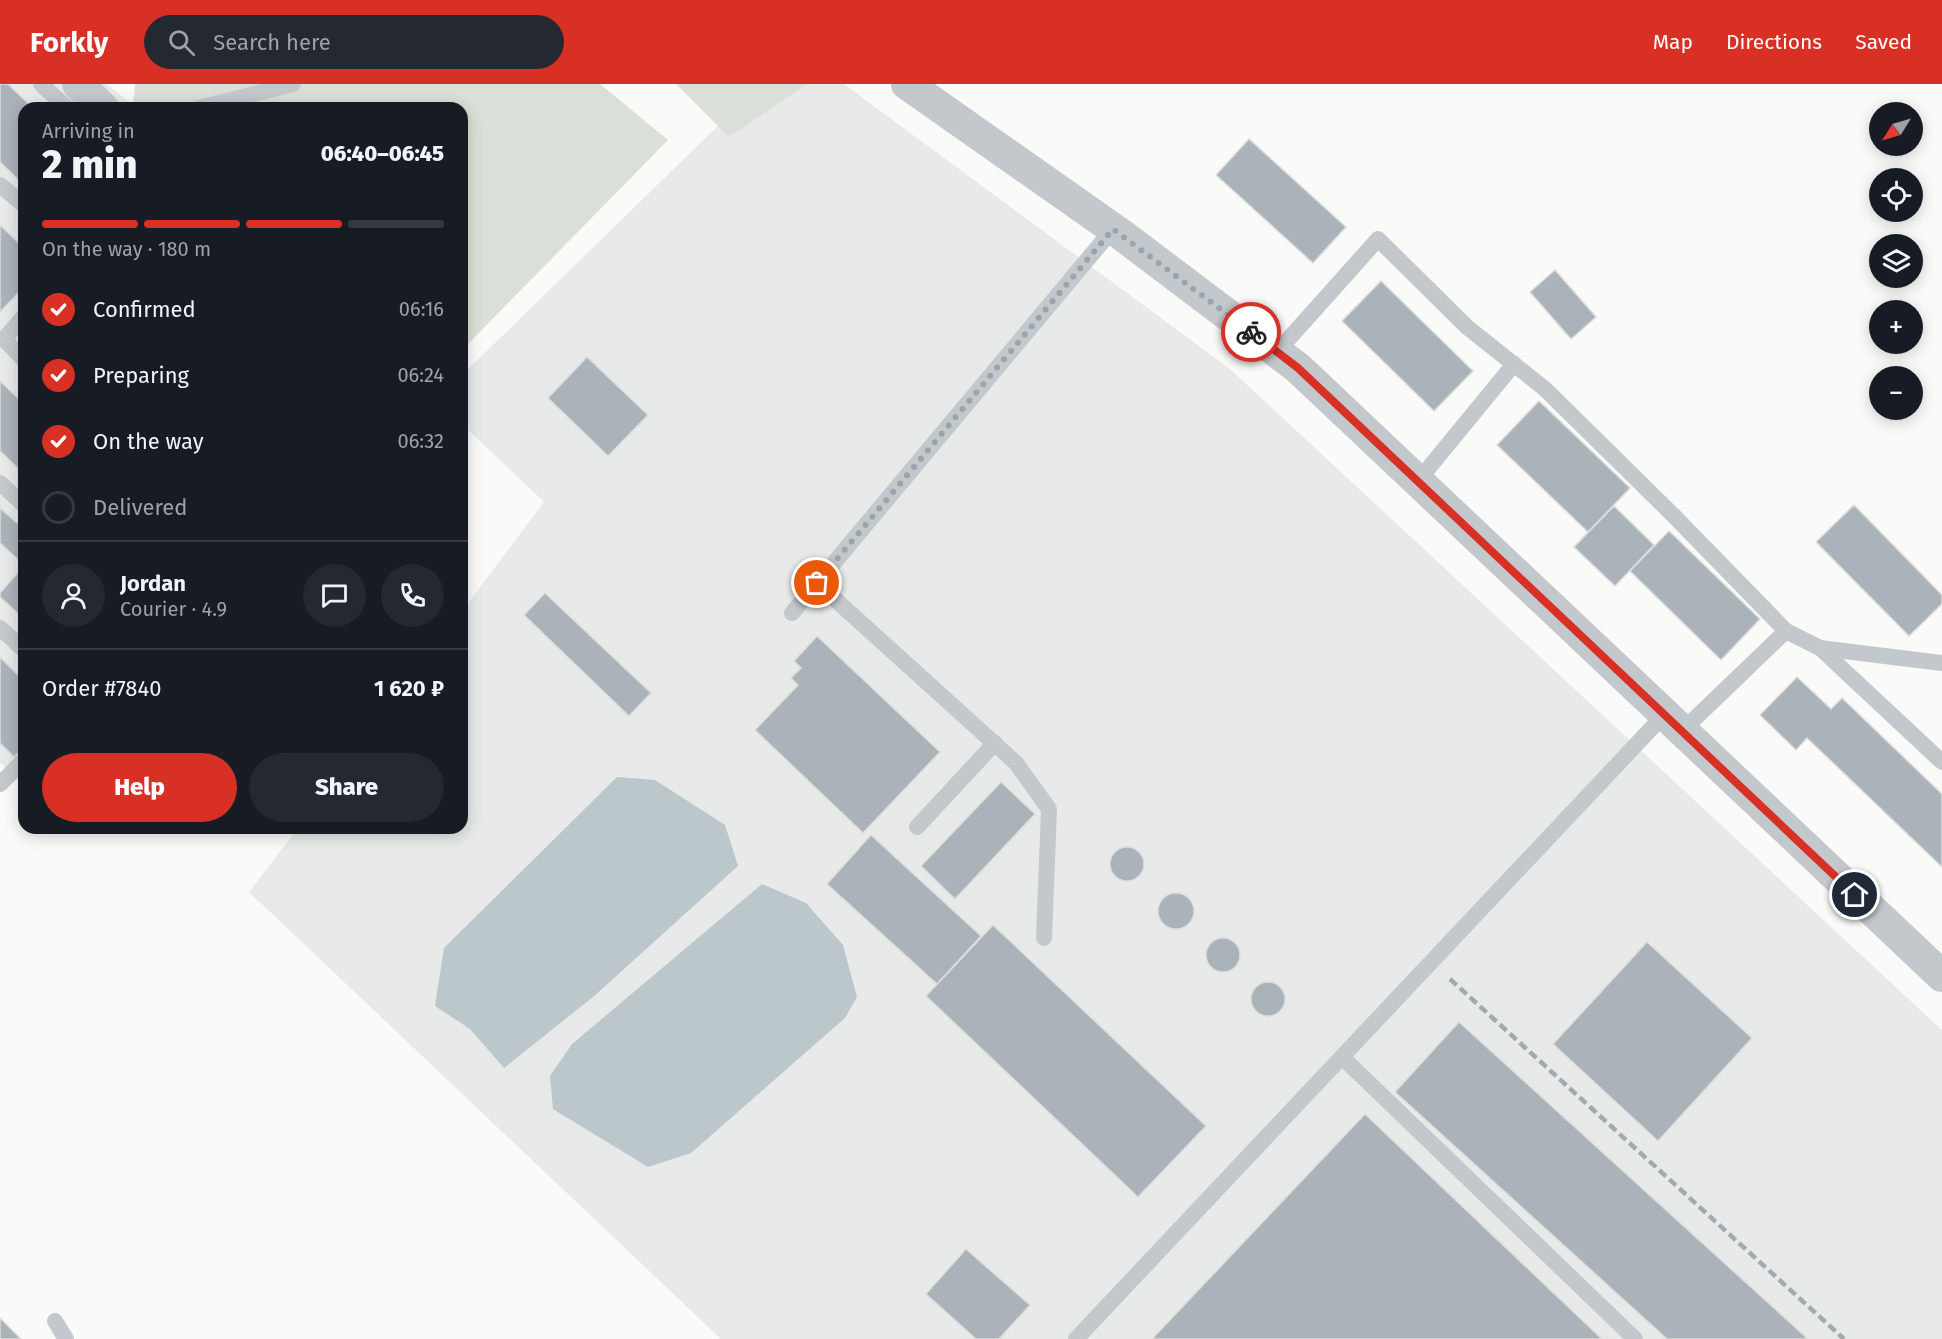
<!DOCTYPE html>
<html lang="en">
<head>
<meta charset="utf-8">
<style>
	:root { --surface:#171b24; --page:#242831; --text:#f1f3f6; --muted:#9ea1a6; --line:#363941; --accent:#d93025 }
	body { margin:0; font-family:"Fira Sans",sans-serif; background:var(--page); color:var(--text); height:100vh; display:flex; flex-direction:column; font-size:22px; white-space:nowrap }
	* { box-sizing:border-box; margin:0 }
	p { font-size:20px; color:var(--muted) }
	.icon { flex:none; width:33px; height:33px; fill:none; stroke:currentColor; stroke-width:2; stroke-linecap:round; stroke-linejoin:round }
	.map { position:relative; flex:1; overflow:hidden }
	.side { position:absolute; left:18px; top:18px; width:450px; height:732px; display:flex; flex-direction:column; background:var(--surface); border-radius:18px; box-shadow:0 3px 15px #0003 }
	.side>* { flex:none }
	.needle { width:39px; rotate:233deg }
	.fabs { position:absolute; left:1869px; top:18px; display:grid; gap:12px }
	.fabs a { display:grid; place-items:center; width:54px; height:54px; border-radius:50%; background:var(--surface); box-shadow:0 3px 15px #0003; font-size:30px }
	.pin { position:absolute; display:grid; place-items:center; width:51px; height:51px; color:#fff; margin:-26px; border:3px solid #fff; border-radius:50%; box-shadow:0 2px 6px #0007 }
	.courier { position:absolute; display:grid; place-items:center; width:60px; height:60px; margin:-30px; border:4px solid #d93025; border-radius:50%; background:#fff; color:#222; box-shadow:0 2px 8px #0007 }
	.headline em { font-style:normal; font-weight:800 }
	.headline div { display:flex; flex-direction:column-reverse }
	.headline { display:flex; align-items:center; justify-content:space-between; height:102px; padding:0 24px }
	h1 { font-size:39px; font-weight:800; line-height:45px }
	.bar { display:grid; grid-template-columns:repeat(4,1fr); gap:9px 6px; align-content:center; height:72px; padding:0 24px }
	.bar i { height:8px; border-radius:4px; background:var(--line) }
	.bar .current { background:var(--accent) }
	.bar p { grid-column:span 4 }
	.line { display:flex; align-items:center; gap:15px; padding:0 24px; border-top:2px solid var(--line) }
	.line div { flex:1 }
	.round { display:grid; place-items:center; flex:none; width:63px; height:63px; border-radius:32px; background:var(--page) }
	ol { padding:0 24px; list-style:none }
	li { display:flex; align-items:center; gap:18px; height:66px }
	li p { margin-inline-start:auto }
	li .icon { padding:6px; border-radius:50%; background:var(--accent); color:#fff; stroke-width:4 }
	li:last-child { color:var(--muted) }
	li i { width:33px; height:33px; border:3px solid var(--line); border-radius:50% }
	.button { display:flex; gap:12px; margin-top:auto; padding:12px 24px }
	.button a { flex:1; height:69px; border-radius:36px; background:var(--accent); color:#fff; font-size:24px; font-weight:800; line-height:69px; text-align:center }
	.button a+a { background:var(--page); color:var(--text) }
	header { display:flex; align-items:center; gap:36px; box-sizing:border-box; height:84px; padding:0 30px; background:var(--accent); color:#fff }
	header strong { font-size:28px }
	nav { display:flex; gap:33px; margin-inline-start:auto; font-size:21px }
	.search { width:420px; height:54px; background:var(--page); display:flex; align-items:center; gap:15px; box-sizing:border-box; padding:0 21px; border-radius:33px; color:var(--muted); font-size:22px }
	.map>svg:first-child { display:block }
</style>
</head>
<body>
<header>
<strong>Forkly</strong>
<div class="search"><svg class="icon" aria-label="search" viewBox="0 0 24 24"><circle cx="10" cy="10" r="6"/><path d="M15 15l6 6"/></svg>Search here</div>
<nav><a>Map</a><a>Directions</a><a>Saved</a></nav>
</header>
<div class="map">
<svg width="1942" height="1255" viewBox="0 0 1942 1255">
	<rect width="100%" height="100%" fill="#fafaf8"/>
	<g fill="#e8e9e9">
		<path d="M0,0H107L136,24H24V697L0,679Z"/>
		<path d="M761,0H844L1230,285L1942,946V1255H721L249,808L298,744H462V527L544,418L462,340V291Z"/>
	</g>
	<g fill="#dadfd7">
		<path d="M135,0H600L668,56L463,265L462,24H136L133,22Z"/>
		<path d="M676,0H807L729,53Z"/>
	</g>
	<g fill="#bbc7cb">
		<path d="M617,693L655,696L725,741L738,782L593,913L504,984L470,945L435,922L444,864Z"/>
		<path d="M762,800L806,819L843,861L857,913L845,934L691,1069L648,1083L553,1025L550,992L572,960Z"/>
	</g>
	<g fill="#aab3b9" stroke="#dcdcda" stroke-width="1.5">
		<path d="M0,0H8L33,24H24V101L0,78Z"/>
		<path d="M1249,55L1346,143L1313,179L1216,91Z"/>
		<path d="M0,141L24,164V203L0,228Z"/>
		<path d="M1555,186L1596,233L1571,255L1530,208Z"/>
		<path d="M1381,197L1473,287L1434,327L1342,237Z"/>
		<path d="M587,273L648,331L608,372L548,314Z"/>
		<path d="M0,297L24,320V390L0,367Z"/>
		<path d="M1539,317L1630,404L1588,448L1497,361Z"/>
		<path d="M1854,421L1942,511V520L1909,552L1816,458Z"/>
		<path d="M1614,422L1654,461L1615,502L1574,463Z"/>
		<path d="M0,424L24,445V481L0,459Z"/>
		<path d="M1669,447L1760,535L1721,576L1630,487Z"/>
		<path d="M24,482V535L0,513V509Z"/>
		<path d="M545,509L651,609L629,632L524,531Z"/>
		<path d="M817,552L940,668L863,749L755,646L798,601L791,594L801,584L794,577Z"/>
		<path d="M0,573L24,597V663L14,673L0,659Z"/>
		<path d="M1797,593L1831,625L1842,614L1942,710V783L1807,654L1796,666L1760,631Z"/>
		<path d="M1001,698L1035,730L955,815L921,782Z"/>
		<path d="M871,751L981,852L937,900L827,800Z"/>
		<circle cx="1127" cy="780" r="17"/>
		<circle cx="1176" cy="827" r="18"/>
		<path d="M993,841L1206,1042L1138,1113L926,912Z"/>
		<circle cx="1223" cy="871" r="17"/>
		<path d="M1647,858L1752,954L1658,1057L1553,960Z"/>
		<circle cx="1268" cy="915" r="17"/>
		<path d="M1459,938L1808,1255H1667L1395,1008Z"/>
		<path d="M1365,1030L1602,1255H1152Z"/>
		<path d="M966,1165L1030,1221L999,1255H976L926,1210Z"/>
		<path d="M0,1234L21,1255H0Z"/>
	</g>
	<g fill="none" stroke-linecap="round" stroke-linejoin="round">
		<g stroke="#c3c8cc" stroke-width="16">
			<path d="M41,0L67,24"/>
			<path d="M199,24L293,0"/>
			<path d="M0,101L24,121"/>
			<path d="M24,232L4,255L24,276"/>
			<path d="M1277,268L1378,155L1467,243L1545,305L1674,432L1786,547"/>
			<path d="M1418,397L1514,280"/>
			<path d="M0,399L24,421"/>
			<path d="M817,499L1016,679L1049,725L1044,854"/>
			<path d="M792,529L1113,145"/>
			<path d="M0,544L24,566"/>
			<path d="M1820,564L1942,579"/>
			<path d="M1682,647L1786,547L1820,564L1942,678"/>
			<path d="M0,700L24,676"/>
			<path d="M917,743L995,659"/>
			<path d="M1342,973L1635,1255"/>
			<path d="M55,1237L66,1255"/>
			<path d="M1076,1255L1664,631"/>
		</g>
		<g stroke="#c3c8cc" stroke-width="32">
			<path d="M78,0L103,24"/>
			<path d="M907,0L1122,151L1298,284L1942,892"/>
		</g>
		<path stroke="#a2aab0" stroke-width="4.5" stroke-dasharray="9 4.5" stroke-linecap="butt" d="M1450,895L1844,1255"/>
	</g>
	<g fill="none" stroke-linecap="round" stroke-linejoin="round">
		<path stroke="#99a4ac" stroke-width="6" stroke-dasharray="0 10.8" d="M817,499L1113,145L1251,248"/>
		<path stroke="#d93025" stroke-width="8" d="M1251,248L1298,284L1855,811"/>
	</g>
</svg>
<div class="fabs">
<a><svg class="needle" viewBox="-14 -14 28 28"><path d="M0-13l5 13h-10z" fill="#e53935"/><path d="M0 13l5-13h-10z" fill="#9ea1a6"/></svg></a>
<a><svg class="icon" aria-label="locate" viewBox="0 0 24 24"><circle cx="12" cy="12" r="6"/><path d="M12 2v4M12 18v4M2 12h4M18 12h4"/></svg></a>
<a><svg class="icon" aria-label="layers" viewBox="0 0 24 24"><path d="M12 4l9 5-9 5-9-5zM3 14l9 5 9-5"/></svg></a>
<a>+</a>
<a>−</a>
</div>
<div class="pin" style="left:817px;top:499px;background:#ea580c"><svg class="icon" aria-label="bag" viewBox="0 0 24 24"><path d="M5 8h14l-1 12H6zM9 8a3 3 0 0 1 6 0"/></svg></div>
<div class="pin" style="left:1855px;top:811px;background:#1f2937"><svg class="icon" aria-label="home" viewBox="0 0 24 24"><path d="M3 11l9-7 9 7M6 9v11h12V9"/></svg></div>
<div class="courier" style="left:1251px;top:248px"><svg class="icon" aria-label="bike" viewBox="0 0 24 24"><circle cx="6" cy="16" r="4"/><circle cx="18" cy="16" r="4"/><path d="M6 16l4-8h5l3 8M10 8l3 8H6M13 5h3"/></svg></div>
<section class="side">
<div class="headline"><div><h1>2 min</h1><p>Arriving in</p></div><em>06:40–06:45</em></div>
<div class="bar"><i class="current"></i><i class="current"></i><i class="current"></i><i></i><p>On the way · 180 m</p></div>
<ol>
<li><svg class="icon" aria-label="check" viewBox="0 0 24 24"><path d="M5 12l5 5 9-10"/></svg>Confirmed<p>06:16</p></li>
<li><svg class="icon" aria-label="check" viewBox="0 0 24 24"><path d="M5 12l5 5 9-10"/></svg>Preparing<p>06:24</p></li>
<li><svg class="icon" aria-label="check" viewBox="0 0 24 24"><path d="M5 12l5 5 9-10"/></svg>On the way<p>06:32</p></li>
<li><i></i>Delivered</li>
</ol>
<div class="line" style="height:108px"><a class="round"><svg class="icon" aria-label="person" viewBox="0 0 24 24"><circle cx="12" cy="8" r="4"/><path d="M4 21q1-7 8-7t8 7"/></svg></a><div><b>Jordan</b><p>Courier · 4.9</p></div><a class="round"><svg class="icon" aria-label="chat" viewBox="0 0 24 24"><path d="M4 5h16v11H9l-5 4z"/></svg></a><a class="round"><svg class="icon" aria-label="phone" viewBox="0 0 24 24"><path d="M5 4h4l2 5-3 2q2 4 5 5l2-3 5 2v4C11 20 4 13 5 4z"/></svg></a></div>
<div class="line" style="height:78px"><div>Order #7840</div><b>1 620 ₽</b></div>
<div class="button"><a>Help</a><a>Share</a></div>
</section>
</div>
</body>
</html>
